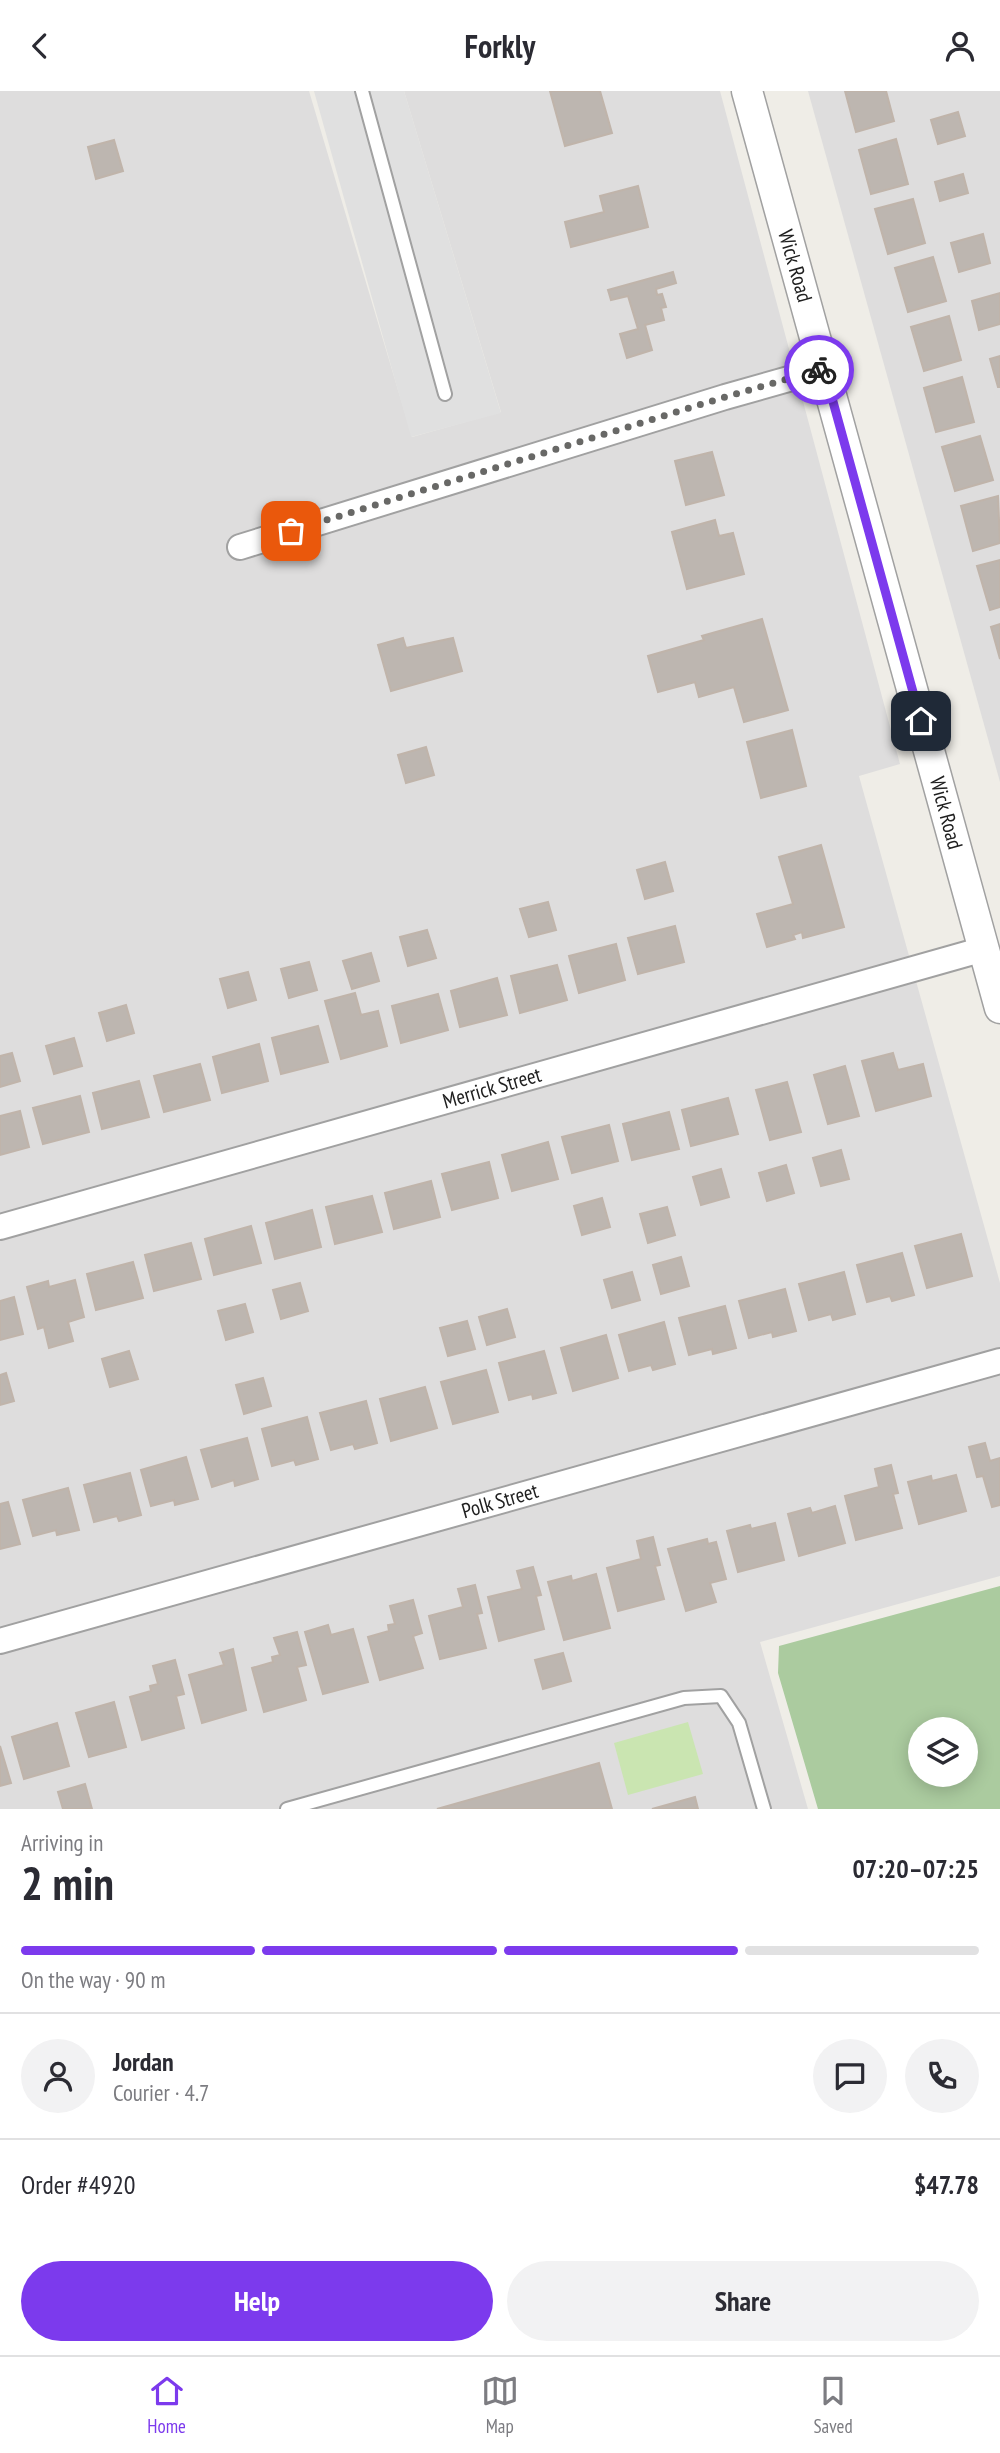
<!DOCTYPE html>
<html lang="en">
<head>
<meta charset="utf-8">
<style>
	:root { --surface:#fff; --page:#f2f2f3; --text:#2b2b33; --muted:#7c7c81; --line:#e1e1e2; --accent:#7c3aed }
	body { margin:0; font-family:"PT Sans Narrow",sans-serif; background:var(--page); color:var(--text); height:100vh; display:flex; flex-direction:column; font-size:26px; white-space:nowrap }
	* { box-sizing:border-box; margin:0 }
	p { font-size:23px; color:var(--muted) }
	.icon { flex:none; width:38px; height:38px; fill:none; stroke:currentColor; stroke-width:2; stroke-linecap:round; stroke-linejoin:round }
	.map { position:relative; height:1718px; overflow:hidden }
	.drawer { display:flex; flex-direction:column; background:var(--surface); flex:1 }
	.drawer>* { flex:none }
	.buttons { position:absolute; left:908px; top:1626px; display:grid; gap:14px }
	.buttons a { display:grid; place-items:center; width:70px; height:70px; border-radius:50%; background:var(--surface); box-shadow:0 4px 18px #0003; font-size:35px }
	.pin { position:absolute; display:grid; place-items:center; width:60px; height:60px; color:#fff; margin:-30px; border-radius:14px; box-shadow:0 4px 10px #0006 }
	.courier { position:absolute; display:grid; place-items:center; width:70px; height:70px; margin:-35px; border:5px solid #7c3aed; border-radius:50%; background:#fff; color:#222; box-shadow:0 2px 9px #0007 }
	.summary em { font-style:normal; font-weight:700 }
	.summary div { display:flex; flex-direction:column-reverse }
	.summary { display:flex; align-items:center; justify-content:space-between; height:119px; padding:0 21px }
	h1 { font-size:46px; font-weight:700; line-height:52px }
	.bar { display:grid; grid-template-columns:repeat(4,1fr); gap:10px 7px; align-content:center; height:84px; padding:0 21px }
	.bar i { height:9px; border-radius:5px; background:var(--line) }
	.bar .selected { background:var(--accent) }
	.bar p { grid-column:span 4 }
	.line { display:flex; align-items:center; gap:18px; padding:0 21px; border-top:2px solid var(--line) }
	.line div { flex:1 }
	.round { display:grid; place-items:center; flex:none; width:74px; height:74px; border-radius:37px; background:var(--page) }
	.button { display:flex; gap:14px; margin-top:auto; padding:14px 21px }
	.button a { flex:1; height:80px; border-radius:42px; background:var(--accent); color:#fff; font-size:28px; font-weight:700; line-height:80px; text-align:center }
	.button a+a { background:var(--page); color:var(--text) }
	header { display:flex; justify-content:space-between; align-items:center; height:91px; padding:0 21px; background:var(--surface); font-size:32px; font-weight:700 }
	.tabs { display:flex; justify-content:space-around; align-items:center; height:98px; border-top:2px solid var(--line); background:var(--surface); font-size:19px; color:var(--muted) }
	.tabs a { display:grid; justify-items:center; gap:4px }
	.tabs .selected { color:var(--accent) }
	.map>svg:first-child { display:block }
</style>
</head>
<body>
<header><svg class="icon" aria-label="back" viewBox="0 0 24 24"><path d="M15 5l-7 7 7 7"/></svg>Forkly<svg class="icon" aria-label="person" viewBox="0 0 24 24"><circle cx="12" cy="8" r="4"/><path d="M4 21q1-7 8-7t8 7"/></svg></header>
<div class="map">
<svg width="1000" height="1718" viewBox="0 0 1000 1718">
	<rect width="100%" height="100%" fill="#efede7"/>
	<g fill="#dedddd">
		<path d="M0,0H309L412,346L501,321L404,0H720L900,673L859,685L1000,1192V1485L760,1551L808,1718H0Z"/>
		<path d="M808,0H1000V691Z"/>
	</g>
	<path fill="#cae5b1" d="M688,1631L703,1683L628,1704L614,1652Z"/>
	<path fill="#abcb9f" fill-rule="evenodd" d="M1000,1495V1718H818L778,1582L779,1555ZM920,1638H966V1684H920Z"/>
	<path fill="#e0e0e0" d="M314,0H404L501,322L411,346Z"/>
	<g fill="#bdb6b0" stroke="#c0b4aa" stroke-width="2">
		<path d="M550,0H600L612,42L565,55Z"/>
		<path d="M845,0H886L894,30L856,41Z"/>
		<path d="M958,21L965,45L938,53L931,29Z"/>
		<path d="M896,48L908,93L871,103L859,59Z"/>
		<path d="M114,49L123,80L96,88L88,56Z"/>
		<path d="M963,83L968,102L940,110L935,91Z"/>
		<path d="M638,95L648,136L571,156L565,131L604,121L600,105Z"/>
		<path d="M913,108L925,152L888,163L875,118Z"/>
		<path d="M983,143L990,172L959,181L951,152Z"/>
		<path d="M933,166L946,210L908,221L895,177Z"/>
		<path d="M673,181L676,192L656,198L657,204L662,203L666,216L661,217L664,229L645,234L652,259L627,267L620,243L638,238L628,205L611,209L608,199Z"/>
		<path d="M1000,202V233L979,239L972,210Z"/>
		<path d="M949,225L961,269L924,280L911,236Z"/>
		<path d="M1000,265V296H998L990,268Z"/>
		<path d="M962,286L974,331L936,341L924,297Z"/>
		<path d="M980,345L993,389L955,400L942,356Z"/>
		<path d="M712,361L724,404L686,414L675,370Z"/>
		<path d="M998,405L1000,452L973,460L961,415Z"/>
		<path d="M715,429L719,445L733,442L744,483L687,498L672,441Z"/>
		<path d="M1000,469V516L990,519L977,475Z"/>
		<path d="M762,528L788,619L744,631L734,596L699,606L695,591L658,601L648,565L704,549L702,545Z"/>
		<path d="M1000,533V568L991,536Z"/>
		<path d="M403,547L406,557L453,547L462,580L391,600L378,554Z"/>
		<path d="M792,639L806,695L761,707L747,651Z"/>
		<path d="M426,656L434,684L406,692L398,664Z"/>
		<path d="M821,754L844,836L803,847L802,841L793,844L795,848L767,856L757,823L793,813L779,766Z"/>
		<path d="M665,771L673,800L645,808L637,779Z"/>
		<path d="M548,811L556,839L529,846L520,818Z"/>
		<path d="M675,835L684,871L638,883L628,847Z"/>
		<path d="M427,839L436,867L408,875L400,846Z"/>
		<path d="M616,853L625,889L579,902L569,865Z"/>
		<path d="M371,862L379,890L352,898L343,870Z"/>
		<path d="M309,871L317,899L289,907L281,878Z"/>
		<path d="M557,874L567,909L520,922L511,885Z"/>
		<path d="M248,881L256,909L228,917L220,888Z"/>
		<path d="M497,887L507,924L460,936L451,900Z"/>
		<path d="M355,902L361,924L378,920L387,955L341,968L325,910Z"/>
		<path d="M438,903L448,939L401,952L392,915Z"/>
		<path d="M126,914L134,942L107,950L99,922Z"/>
		<path d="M318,935L328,971L281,983L272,947Z"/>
		<path d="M74,947L82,975L54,983L46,955Z"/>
		<path d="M259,953L268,990L222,1002L213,966Z"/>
		<path d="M12,962L20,990L0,996V965Z"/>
		<path d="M893,962L898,979L923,973L931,1005L876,1020L862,970Z"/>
		<path d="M200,973L210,1009L164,1021L154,985Z"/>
		<path d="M845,975L859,1025L828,1033L814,984Z"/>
		<path d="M139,990L149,1026L102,1038L93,1002Z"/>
		<path d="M787,991L801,1041L770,1049L756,999Z"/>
		<path d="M80,1005L89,1041L43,1053L33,1017Z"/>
		<path d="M728,1007L738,1043L691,1055L682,1019Z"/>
		<path d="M20,1020L29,1056L0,1064V1025Z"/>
		<path d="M669,1021L679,1058L632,1069L623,1033Z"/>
		<path d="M609,1034L618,1070L572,1082L562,1046Z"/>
		<path d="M548,1051L558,1088L512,1100L502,1064Z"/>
		<path d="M841,1059L849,1088L821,1095L813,1067Z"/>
		<path d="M489,1071L498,1107L452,1119L442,1083Z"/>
		<path d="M786,1074L794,1102L767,1110L759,1082Z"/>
		<path d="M721,1078L729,1106L701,1114L693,1086Z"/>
		<path d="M431,1090L440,1126L394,1138L385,1102Z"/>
		<path d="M372,1105L382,1141L335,1153L326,1116Z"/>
		<path d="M602,1107L610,1136L582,1144L574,1115Z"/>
		<path d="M667,1116L675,1144L648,1152L640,1123Z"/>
		<path d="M312,1119L321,1156L275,1168L266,1132Z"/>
		<path d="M251,1135L261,1172L214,1184L205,1148Z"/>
		<path d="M961,1143L972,1185L927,1197L915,1155Z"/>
		<path d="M191,1152L201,1188L154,1200L145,1164Z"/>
		<path d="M902,1162L914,1204L892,1210L890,1205L867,1211L857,1174Z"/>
		<path d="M681,1166L689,1195L661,1203L653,1174Z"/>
		<path d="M133,1171L143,1207L96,1219L87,1183Z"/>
		<path d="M632,1181L640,1209L612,1217L604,1189Z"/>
		<path d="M844,1181L855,1223L833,1229L831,1223L809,1229L799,1193Z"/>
		<path d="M75,1189L84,1226L68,1231L73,1250L49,1257L44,1236L38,1238L27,1196L48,1190L49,1196Z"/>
		<path d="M300,1192L308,1220L281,1228L273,1199Z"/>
		<path d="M785,1198L796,1240L773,1246L772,1241L749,1247L739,1210Z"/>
		<path d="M14,1206L23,1243L0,1249V1210Z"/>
		<path d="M245,1213L253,1241L226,1249L218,1220Z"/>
		<path d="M725,1215L736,1257L713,1263L712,1258L689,1264L679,1227Z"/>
		<path d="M507,1218L515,1246L487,1254L479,1226Z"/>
		<path d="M467,1230L475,1258L448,1265L440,1237Z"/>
		<path d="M664,1231L675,1273L653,1279L651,1274L629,1280L619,1244Z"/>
		<path d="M606,1244L618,1287L573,1300L561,1257Z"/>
		<path d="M129,1260L138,1288L110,1296L102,1268Z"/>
		<path d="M544,1260L556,1302L533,1308L532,1303L509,1309L499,1272Z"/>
		<path d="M486,1279L498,1321L453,1333L441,1291Z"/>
		<path d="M6,1282L14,1310L0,1314V1284Z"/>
		<path d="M263,1287L271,1315L244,1323L236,1294Z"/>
		<path d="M425,1296L437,1337L391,1350L380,1308Z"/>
		<path d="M366,1310L377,1352L355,1358L353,1353L331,1359L320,1322Z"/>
		<path d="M307,1326L318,1368L296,1374L294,1369L272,1375L262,1338Z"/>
		<path d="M247,1347L258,1388L235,1395L234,1389L212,1396L201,1359Z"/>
		<path d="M985,1352L990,1370L1000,1367V1414L992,1416L983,1385L977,1386L969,1356Z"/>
		<path d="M186,1366L198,1408L175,1414L174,1409L151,1415L141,1379Z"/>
		<path d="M891,1374L898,1402L893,1403L902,1437L856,1449L845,1405L879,1396L875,1378Z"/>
		<path d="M130,1382L141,1424L119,1430L117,1425L94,1431L84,1394Z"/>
		<path d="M956,1384L966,1420L919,1433L908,1391L931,1385L932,1390Z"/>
		<path d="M68,1397L79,1439L57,1444L56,1439L33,1445L23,1409Z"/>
		<path d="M8,1411L20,1453L0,1458V1413Z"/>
		<path d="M835,1415L845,1452L799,1465L788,1423L810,1417L812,1422Z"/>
		<path d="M775,1432L784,1469L738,1481L727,1440L750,1434L751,1438Z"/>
		<path d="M653,1446L660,1474L655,1475L664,1508L618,1520L607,1477L641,1468L637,1450Z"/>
		<path d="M707,1448L708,1453L716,1451L726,1488L710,1492L716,1511L686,1520L668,1458Z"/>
		<path d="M533,1476L541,1504L536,1505L544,1538L499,1550L488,1506L522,1498L517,1480Z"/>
		<path d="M596,1483L610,1537L564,1549L548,1491L571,1485L572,1490Z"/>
		<path d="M475,1494L482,1522L477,1523L486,1557L440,1568L429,1525L463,1516L458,1498Z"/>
		<path d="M413,1509L422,1542L413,1545L423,1577L380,1589L368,1546L389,1540L388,1534L395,1533L390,1515Z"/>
		<path d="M328,1534L331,1544L353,1538L368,1591L323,1603L305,1541Z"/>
		<path d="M297,1541L306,1574L297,1576L306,1609L264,1621L252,1577L273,1571L272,1566L280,1564L274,1547Z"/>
		<path d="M233,1558L246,1619L202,1632L189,1584L224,1574L220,1562Z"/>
		<path d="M563,1562L571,1590L543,1598L535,1569Z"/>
		<path d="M175,1569L184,1603L176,1605L184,1637L142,1649L130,1606L151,1600L150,1595L158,1593L153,1575Z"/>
		<path d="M114,1611L126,1656L89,1666L76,1622Z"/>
		<path d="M57,1632L69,1675L24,1688L12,1646Z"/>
		<path d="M0,1655L11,1692L0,1695Z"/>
		<path d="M599,1672L612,1718H437Z"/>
		<path d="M85,1693L92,1718H63L58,1701Z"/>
		<path d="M695,1706L698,1718H652Z"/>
	</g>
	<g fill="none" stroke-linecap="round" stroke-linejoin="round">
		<defs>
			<g id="service">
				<path d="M362,0L445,303"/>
				<path d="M287,1718L684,1607L721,1605L739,1632L764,1718"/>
			</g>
			<g id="minor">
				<path d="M240,456L725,306L824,278"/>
				<path d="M0,1136L984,858"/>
				<path d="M0,1550L1000,1270"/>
			</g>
			<path id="tertiary" d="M747,0L1000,917"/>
		</defs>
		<use href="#service" stroke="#a1a1a1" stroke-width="16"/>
		<use href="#minor" stroke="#a1a1a1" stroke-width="28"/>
		<use href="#tertiary" stroke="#a1a1a1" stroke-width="33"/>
		<use href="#service" stroke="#fff" stroke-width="12"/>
		<use href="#minor" stroke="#fff" stroke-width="24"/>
		<use href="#tertiary" stroke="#fff" stroke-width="30"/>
	</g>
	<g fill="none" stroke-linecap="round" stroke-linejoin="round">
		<path stroke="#686866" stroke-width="7" stroke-dasharray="0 12.6" d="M291,440L725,306L819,279"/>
		<path stroke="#7c3aed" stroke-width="9" d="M819,279L824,278L921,630"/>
	</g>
	<g text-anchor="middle" stroke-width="5" stroke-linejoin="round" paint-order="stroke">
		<g font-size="21" fill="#202020" stroke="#fff">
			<text transform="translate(795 175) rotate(74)" y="7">Wick Road</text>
			<text transform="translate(946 722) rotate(75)" y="7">Wick Road</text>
			<text transform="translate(492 997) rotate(-16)" y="7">Merrick Street</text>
			<text transform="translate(500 1410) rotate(-16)" y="7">Polk Street</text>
		</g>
	</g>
</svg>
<div class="buttons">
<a><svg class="icon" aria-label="layers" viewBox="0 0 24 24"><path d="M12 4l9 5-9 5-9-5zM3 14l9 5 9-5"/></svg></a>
</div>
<div class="pin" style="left:291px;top:440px;background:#ea580c"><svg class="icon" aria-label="bag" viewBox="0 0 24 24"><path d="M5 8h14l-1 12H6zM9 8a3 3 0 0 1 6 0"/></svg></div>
<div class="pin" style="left:921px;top:630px;background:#1f2937"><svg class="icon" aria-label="home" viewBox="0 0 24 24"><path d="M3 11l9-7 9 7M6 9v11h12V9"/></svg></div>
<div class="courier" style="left:819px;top:279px"><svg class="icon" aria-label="bike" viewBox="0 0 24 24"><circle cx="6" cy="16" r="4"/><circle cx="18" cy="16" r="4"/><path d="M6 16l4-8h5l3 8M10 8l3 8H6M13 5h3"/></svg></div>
</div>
<section class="drawer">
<div class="summary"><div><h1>2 min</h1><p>Arriving in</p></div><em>07:20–07:25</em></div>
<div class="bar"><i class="selected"></i><i class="selected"></i><i class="selected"></i><i></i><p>On the way · 90 m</p></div>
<div class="line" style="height:126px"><a class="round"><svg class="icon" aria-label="person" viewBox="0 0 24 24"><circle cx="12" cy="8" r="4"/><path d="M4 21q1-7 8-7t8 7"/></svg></a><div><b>Jordan</b><p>Courier · 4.7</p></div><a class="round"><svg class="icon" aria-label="chat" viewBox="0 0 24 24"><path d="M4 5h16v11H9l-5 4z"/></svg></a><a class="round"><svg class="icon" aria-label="phone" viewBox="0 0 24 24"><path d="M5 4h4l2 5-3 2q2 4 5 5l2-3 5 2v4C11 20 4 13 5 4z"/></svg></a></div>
<div class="line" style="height:91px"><div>Order #4920</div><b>$47.78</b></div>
<div class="button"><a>Help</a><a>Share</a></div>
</section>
<nav class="tabs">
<a class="selected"><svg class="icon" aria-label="home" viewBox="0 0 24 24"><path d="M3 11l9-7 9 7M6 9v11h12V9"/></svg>Home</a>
<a><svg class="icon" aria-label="map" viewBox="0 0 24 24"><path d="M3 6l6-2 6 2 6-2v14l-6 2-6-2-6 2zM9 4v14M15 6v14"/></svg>Map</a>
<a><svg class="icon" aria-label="saved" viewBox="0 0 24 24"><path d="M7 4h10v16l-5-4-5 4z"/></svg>Saved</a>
</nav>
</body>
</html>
